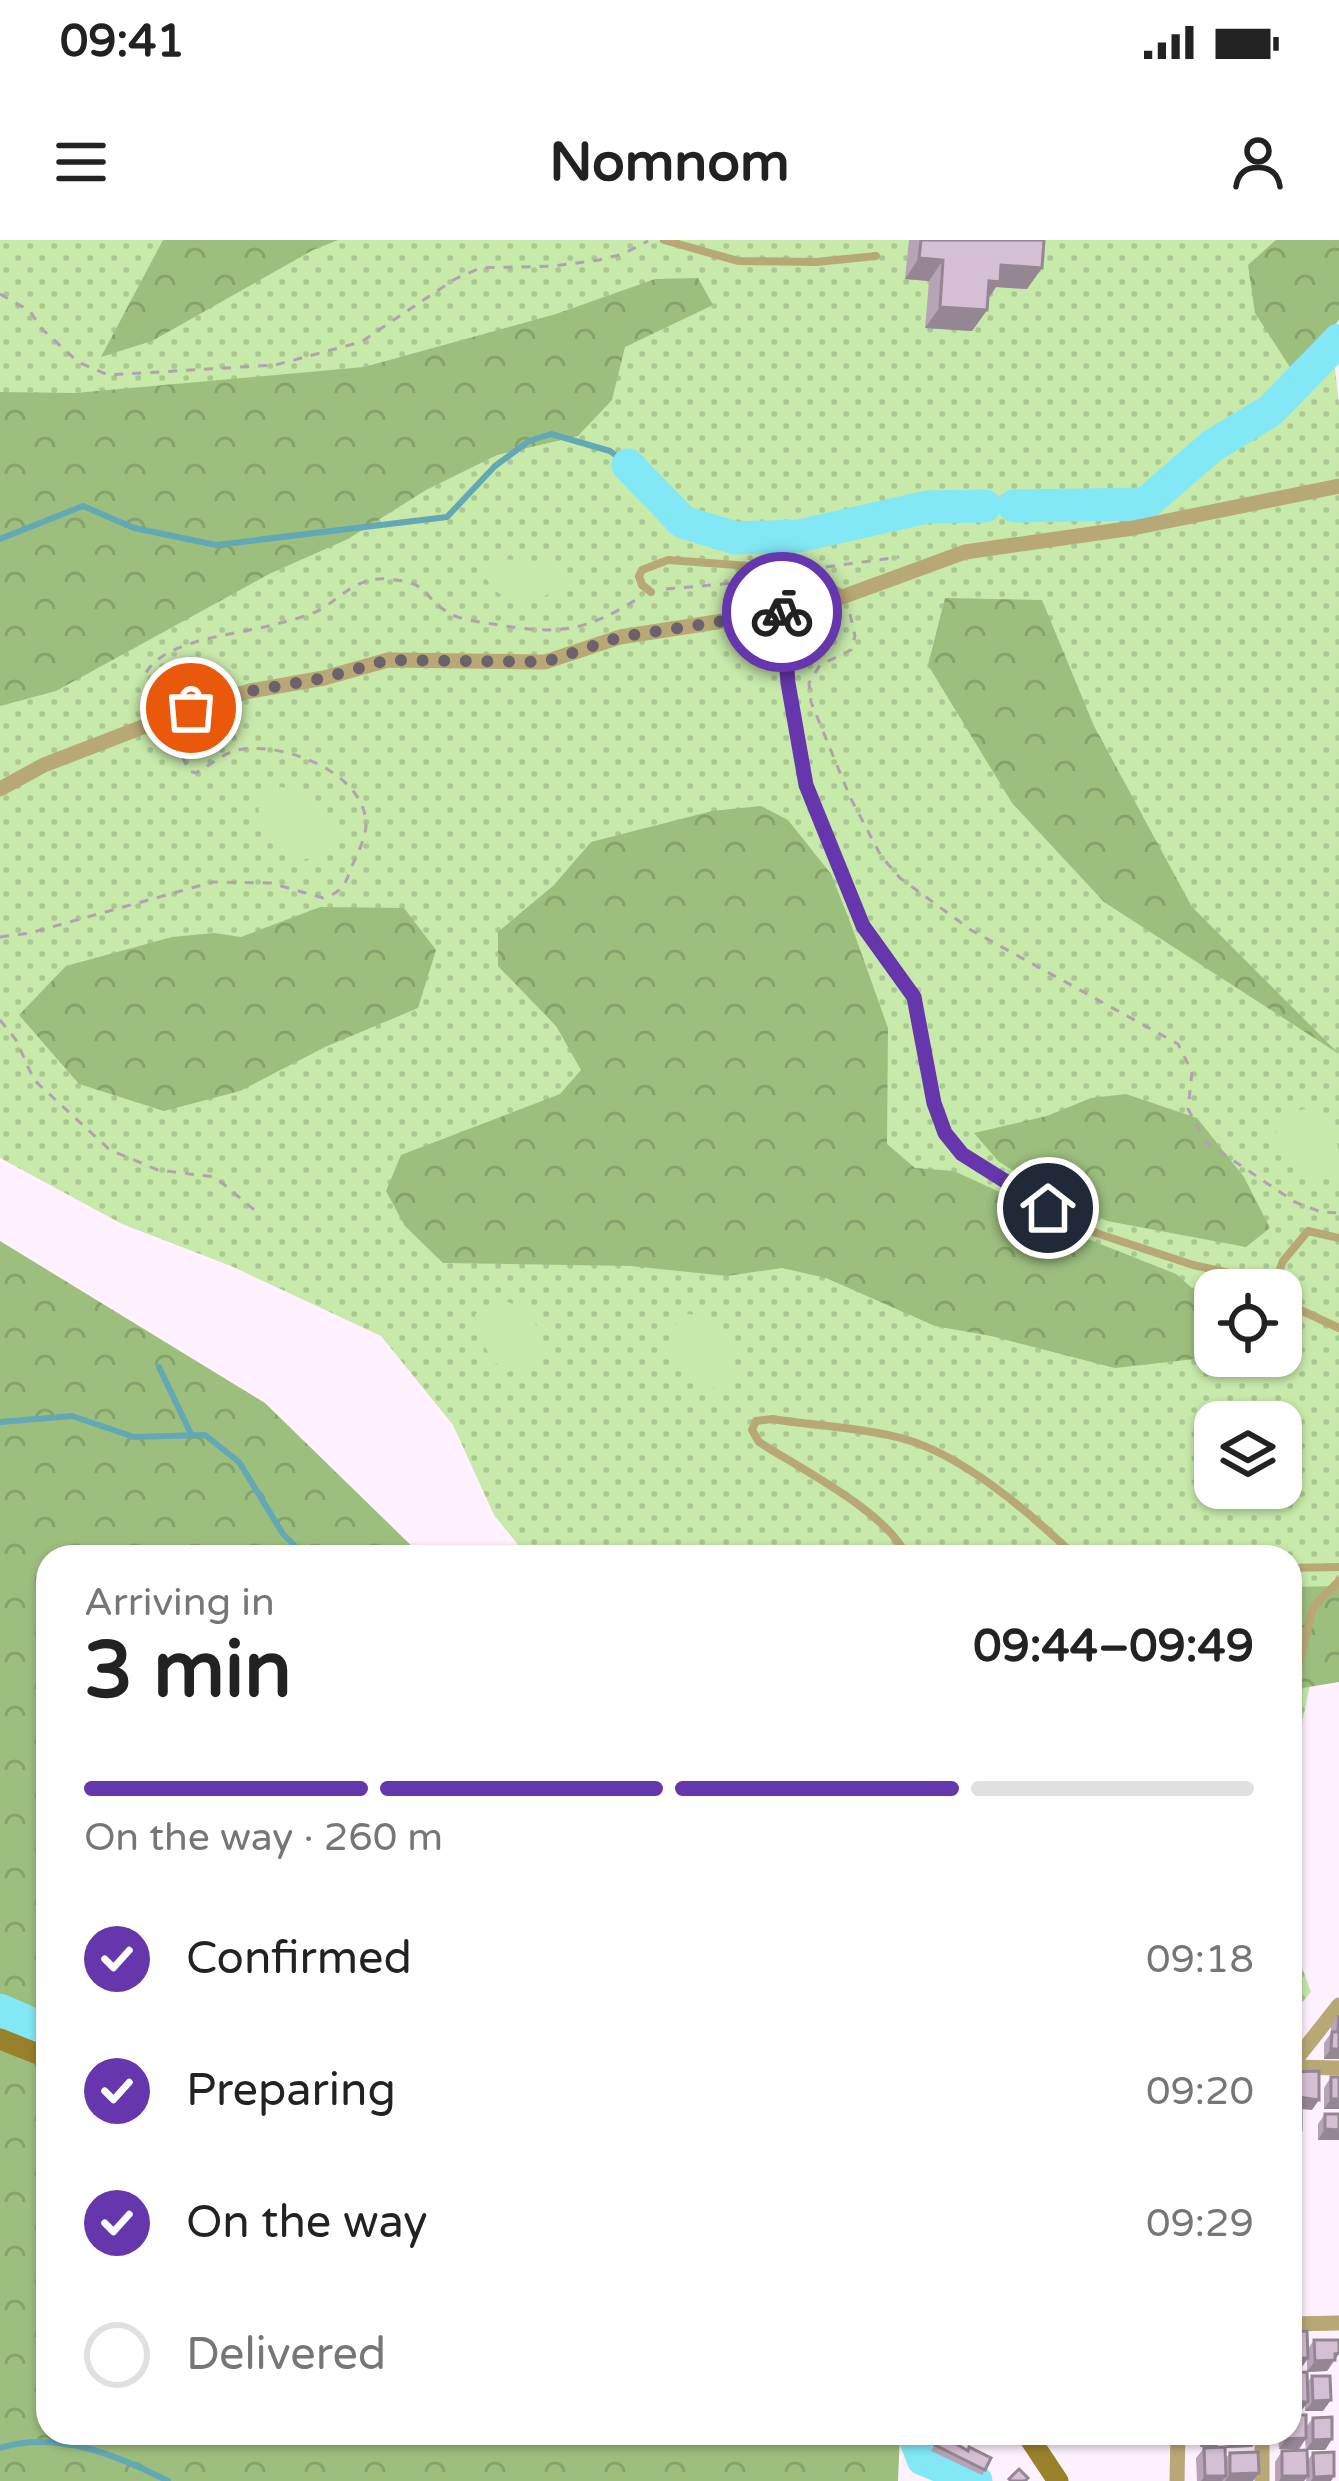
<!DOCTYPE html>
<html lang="en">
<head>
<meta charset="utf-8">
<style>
	:root { --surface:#fff; --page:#f2f2f2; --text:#222; --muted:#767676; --line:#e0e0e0; --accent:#6636ad }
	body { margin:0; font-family:"Varela Round",sans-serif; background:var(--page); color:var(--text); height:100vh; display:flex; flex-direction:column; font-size:45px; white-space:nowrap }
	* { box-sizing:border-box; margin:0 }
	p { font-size:39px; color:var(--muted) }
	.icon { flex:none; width:66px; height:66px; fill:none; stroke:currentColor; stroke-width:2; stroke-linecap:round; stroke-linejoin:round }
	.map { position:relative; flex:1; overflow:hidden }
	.side { position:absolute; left:36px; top:1305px; width:1266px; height:900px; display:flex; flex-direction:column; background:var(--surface); border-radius:36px; box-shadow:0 3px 9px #0004 }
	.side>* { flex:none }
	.fabs { position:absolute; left:1194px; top:1029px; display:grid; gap:24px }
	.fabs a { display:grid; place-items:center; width:108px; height:108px; border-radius:24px; background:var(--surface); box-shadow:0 3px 9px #0004; font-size:60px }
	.pin { position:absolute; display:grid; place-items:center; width:102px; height:102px; color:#fff; margin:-51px; border:6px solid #fff; border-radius:50%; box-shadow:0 3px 12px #0007 }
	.courier { position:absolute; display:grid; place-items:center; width:120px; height:120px; margin:-60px; border:9px solid #6636ad; border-radius:50%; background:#fff; color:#222; box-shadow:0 3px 15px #0007 }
	.headline em { font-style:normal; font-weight:800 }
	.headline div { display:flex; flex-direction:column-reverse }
	.headline { display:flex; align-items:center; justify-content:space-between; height:204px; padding:0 48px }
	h1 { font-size:78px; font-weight:800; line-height:90px }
	.bar { display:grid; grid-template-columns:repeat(4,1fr); gap:18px 12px; align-content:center; height:144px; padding:0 48px }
	.bar i { height:15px; border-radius:9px; background:var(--line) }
	.bar .active { background:var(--accent) }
	.bar p { grid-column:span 4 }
	ol { padding:0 48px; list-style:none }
	li { display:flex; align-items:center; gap:36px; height:132px }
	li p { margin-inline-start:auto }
	li .icon { padding:12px; border-radius:50%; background:var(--accent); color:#fff; stroke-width:4 }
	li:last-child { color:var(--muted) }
	li i { width:66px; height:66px; border:6px solid var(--line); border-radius:50% }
	.status { display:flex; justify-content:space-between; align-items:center; height:84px; padding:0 60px; background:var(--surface); direction:ltr }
	.status svg { height:33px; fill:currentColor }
	header { display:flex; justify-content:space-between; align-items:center; height:156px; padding:0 48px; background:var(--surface); font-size:54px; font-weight:800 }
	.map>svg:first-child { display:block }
</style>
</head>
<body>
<div class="status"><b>09:41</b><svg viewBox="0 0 49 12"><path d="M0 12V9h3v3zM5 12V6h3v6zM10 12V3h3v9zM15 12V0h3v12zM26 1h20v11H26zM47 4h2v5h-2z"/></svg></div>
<header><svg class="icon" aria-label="menu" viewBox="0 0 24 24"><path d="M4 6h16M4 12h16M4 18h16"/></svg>Nomnom<svg class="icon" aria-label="person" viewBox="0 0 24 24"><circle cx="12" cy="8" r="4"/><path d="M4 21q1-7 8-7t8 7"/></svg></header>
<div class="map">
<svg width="1339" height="2241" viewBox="0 0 1339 2241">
	<defs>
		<pattern id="grass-dots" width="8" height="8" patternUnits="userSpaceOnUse" patternTransform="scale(3)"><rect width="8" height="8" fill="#c7e9aa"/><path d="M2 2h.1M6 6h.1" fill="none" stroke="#aac792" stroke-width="1.8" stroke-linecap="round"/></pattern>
		<pattern id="forest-crowns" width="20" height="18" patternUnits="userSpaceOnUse" patternTransform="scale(3)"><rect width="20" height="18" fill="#9cbf7e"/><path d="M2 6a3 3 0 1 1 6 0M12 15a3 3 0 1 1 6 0" fill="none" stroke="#86a36c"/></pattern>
	</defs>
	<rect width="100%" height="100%" fill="#fff1ff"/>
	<g fill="url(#grass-dots)" fill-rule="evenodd">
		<path d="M0,0H1339L1326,49L1339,164V1386L1316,1416L1290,1542V1317H528L494,1275L453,1185L381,1096L231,1026L122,984L0,918ZM1215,1050H1281V1116H1215ZM1215,1182H1281V1248H1215Z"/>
		<path d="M1290,1695L1311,1752L1290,1777Z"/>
	</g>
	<g fill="url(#forest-crowns)">
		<path d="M163,0H338L313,10L152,101L101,117Z"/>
		<path d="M1276,0H1339V80L1293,132L1255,73L1248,25Z"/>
		<path d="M698,38L713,65L625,107L612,160L578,196L497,215L426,250L348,299L269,334L56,451L0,466V152L75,153L364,127L556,74L655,39Z"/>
		<path d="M945,358L1042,360L1094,486L1192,667L1339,814L1104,662L1012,563L928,425Z"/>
		<path d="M761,566L788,580L831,634L852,687L888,788L887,904L915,928L954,931L1004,954L1065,990L1176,1034L1215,1068V1100L1195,1119L1115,1128L991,1096L935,1086L826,1038L782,1028L727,1036L631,1026L443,1023L405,986L386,951L401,915L560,854L581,830L556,786L498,726V692L554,645L591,602L712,571Z"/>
		<path d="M320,667L404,668L436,710L418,768L325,807L240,851L164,871L79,844L19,775L66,726L172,697L214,693L241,697Z"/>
		<path d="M1126,854L1197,878L1244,937L1270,988L1246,1007L1107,981L1055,957L998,921L974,893L1047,876L1091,858Z"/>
		<path d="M0,1001L265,1163L423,1317H48V2193H900L898,2241H0Z"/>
		<path d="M1339,1346V1442L1290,1450V1347Z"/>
	</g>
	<g fill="#c7e9aa">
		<path d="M506,319L554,324L566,336L563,346C536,366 496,367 484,333L492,324Z"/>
		<path d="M281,547C314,555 329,566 336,600C294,652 243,586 263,552Z"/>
		<path d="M1302,869C1339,876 1339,903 1339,937C1308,939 1280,929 1274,896L1286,879Z"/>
		<path d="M502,1060L524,1068L539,1089L536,1120L508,1132C488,1121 479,1098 475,1075L484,1066Z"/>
		<path d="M683,1074L705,1075L733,1108L734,1134L719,1150C699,1145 667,1129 669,1103C669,1093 678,1082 683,1074Z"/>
	</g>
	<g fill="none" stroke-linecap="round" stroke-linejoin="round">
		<g stroke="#63a9b5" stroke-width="6">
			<path d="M0,299L83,266L134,288L216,305L447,277L495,226L529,201L551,194L610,211L628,225"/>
			<path d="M159,1127L191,1194"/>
			<path d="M0,1182L72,1176L134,1197L205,1195L239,1222L283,1294L306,1317"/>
			<path d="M0,2208C56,2190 117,2215 168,2241"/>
		</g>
		<g stroke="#82e8f6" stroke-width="33">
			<path d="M628,225L683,282L735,298L799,296L927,267L985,266"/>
			<path d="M1014,266L1145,264L1212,206L1270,171L1339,100"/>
			<path d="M0,1770L48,1791"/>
			<path d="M913,2193L923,2219L976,2241"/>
		</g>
		<g stroke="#afa3af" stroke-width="3" stroke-dasharray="9 9" stroke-linecap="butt">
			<path d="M0,54L30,71L41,88L78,122L108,135L275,125L361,102L455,39L480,28L554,26L599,20L623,14L648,1"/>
			<path d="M826,327L899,317"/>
			<path d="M666,349L758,341"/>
			<path d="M850,374L855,396L851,410L820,425L809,443L811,462L850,557L881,616L900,638L971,690L1178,804L1192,832L1188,869L1207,903L1295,962L1321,972L1339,973"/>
			<path d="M168,458C154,455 149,446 146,433C165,398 244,394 280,383C294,379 310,376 323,368C345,354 358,337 387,339C433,343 419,355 449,373C460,380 480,382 493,384C557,395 585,393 640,357"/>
			<path d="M0,697L30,693L213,642L271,643L323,658C342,653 346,643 352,626C358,612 367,596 366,581C361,530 280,501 237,510C222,514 209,526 196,533L189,531L183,518L189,489"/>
			<path d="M0,780L16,800L34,840L110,910L158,930L215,937L258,973"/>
		</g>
		<g stroke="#b8a875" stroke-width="8">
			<path d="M664,0L738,21L816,22L876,16"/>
			<path d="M651,352L642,345L639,336L642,330L668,320L793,329L805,332L844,355"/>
			<path d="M787,373L784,392L787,443L806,545L863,686L915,757L934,863L945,893L976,924L1096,993L1193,1025L1234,1034L1264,1050"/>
			<path d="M1272,1050L1283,1021L1308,991L1339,998"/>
			<path d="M1281,1061L1339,1088"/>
			<path d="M907,1317C889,1273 799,1228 759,1202L752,1190L756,1181L773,1179C815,1186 859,1187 901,1198C964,1215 1030,1273 1076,1317"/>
			<path d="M1290,1328L1339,1327"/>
			<path d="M1290,1461L1313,1367L1339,1341"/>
		</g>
		<g stroke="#b8a875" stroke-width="15">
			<path d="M0,549L44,525L192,468L250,451L324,438L388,420L545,422L620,397L788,371L845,356L965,312L1133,288L1339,246"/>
			<path d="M1290,1827L1339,1765"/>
			<path d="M1290,1827L1339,1828"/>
			<path d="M1290,2084L1339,2083"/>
			<path d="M1262,2193V2241"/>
			<path d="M1177,2241L1178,2193"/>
		</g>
		<g stroke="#99812c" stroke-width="21">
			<path d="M0,1799L48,1818"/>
			<path d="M1026,2193L1058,2241"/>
		</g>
	</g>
	<g fill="#b7a4b6">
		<path d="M909,0H1044L1027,49L996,47L988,59L987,70L972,91L925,88L929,41L905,39Z"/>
		<path d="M1339,1775V1819H1324V1803L1331,1793V1785Z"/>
		<path d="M1331,1837H1339V1869H1324V1848Z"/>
		<path d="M1325,1874H1339L1318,1900V1884Z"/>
		<path d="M1290,2092L1308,2109L1314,2100L1339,2114L1327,2131L1307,2132V2120L1301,2128L1290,2129Z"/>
		<path d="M1312,2136L1323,2171H1305V2166L1300,2172L1307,2143Z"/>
		<path d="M1313,2178L1332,2199L1325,2210H1306L1305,2200L1299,2209H1279L1278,2193H1290L1306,2187Z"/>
		<path d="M1200,2193H1225V2196L1217,2206L1200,2207Z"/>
		<path d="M1225,2193H1260L1252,2207L1226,2208Z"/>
		<path d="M939,2196L985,2230L982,2235L931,2211Z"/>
		<path d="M1204,2208L1225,2219L1230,2213L1253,2241H1197L1196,2218Z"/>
		<path d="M1282,2211L1307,2221L1313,2213L1331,2241H1306V2238L1304,2241H1275V2222Z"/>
	</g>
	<g fill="#958694">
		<path d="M919,18L943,20L929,41L905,39Z"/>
		<path d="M1001,25L1042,28L1027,49L996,47L985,63L974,62Z"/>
		<path d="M940,67L987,70L972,91L925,88Z"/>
		<path d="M1331,1809H1339V1819H1324Z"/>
		<path d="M1291,1856L1319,1860L1312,1870L1290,1868Z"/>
		<path d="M1331,1859H1339V1869H1324Z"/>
		<path d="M1325,1889L1339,1890V1900H1318Z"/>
		<path d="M1290,1890H1301L1293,1901H1290Z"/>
		<path d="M1339,2113L1327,2131L1307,2132L1315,2121Z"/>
		<path d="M1290,2118H1308L1301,2128L1290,2129Z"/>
		<path d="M1331,2160L1323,2171H1305L1313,2161Z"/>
		<path d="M1290,2162H1308L1300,2172L1290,2173Z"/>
		<path d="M1208,2196H1225L1217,2206L1200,2207Z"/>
		<path d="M1233,2197H1260L1252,2207L1226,2208Z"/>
		<path d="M1306,2198L1299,2209H1279L1286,2199Z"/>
		<path d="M1332,2199L1325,2210H1306L1313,2200Z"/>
		<path d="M1259,2233L1253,2241H1225L1230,2234Z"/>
		<path d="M1205,2236H1226L1222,2241H1201Z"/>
		<path d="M1282,2236H1308L1304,2241H1279Z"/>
		<path d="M1334,2236L1331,2241H1311L1314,2237Z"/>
	</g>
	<g fill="#d5bfd4" stroke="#958694" stroke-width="3">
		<path d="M921,0H1044L1042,28L1001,25L1000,42L989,41L987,70L940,67L943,20L919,18Z"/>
		<path d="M1339,1775V1809H1331L1332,1792H1338Z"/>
		<path d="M1319,1831V1860L1291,1856V1832Z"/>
		<rect x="1331" y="1837" width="8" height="22"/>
		<rect x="1290" y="1863" width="11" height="27"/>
		<path d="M1325,1874H1339V1890L1325,1889Z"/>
		<path d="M1307,2091L1308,2118H1290V2092Z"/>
		<path d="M1314,2100H1339V2113L1335,2114V2120L1315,2121Z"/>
		<path d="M1307,2132L1308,2162H1290V2133Z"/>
		<path d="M1312,2136H1330L1331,2160L1313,2161Z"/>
		<path d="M1290,2175H1306V2198L1286,2199V2193H1290Z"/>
		<path d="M1332,2177V2199L1313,2200V2178Z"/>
		<rect x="1208" y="2193" width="17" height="3"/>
		<rect x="1233" y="2193" width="27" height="4"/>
		<path d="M939,2196L945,2197L968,2211L969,2207L991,2218L985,2230L935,2205Z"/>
		<path d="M1225,2207L1226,2236H1205L1204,2208Z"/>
		<path d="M1307,2210L1308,2236H1282V2211Z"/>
		<path d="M1258,2212L1259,2233L1230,2234V2213Z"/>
		<path d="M1334,2212V2236L1314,2237L1313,2213Z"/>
		<path d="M1019,2229L1028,2238L1025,2241H1011L1009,2239Z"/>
	</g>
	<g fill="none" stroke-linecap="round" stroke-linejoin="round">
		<path stroke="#6b626b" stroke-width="12" stroke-dasharray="0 21.6" d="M191,468L250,451L324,438L388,420L545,422L620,397L782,372"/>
		<path stroke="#6636ad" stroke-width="15" d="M782,372L788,371L784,392L788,443L806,545L863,686L914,757L934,863L945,893L962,914L1048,968"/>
	</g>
</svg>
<div class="fabs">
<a><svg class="icon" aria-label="locate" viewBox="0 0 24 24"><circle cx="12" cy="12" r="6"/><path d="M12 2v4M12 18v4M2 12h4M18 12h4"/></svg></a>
<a><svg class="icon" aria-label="layers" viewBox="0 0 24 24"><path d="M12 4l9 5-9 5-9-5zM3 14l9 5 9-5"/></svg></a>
</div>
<div class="pin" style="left:191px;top:468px;background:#ea580c"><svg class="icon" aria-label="bag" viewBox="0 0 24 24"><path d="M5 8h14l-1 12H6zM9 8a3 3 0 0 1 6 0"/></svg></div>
<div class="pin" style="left:1048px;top:968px;background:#1f2937"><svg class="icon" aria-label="home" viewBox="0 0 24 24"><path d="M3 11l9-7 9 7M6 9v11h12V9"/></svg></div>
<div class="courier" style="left:782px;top:372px"><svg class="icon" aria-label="bike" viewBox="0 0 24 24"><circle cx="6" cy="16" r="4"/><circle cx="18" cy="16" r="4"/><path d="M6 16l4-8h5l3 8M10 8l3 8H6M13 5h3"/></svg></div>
<section class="side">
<div class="headline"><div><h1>3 min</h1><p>Arriving in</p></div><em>09:44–09:49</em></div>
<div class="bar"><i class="active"></i><i class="active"></i><i class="active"></i><i></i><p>On the way · 260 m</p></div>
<ol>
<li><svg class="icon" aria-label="check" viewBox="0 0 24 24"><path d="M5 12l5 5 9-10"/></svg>Confirmed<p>09:18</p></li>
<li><svg class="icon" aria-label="check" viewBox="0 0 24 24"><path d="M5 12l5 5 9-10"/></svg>Preparing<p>09:20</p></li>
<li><svg class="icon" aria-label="check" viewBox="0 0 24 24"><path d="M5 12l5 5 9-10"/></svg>On the way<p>09:29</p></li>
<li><i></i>Delivered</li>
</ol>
</section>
</div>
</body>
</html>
